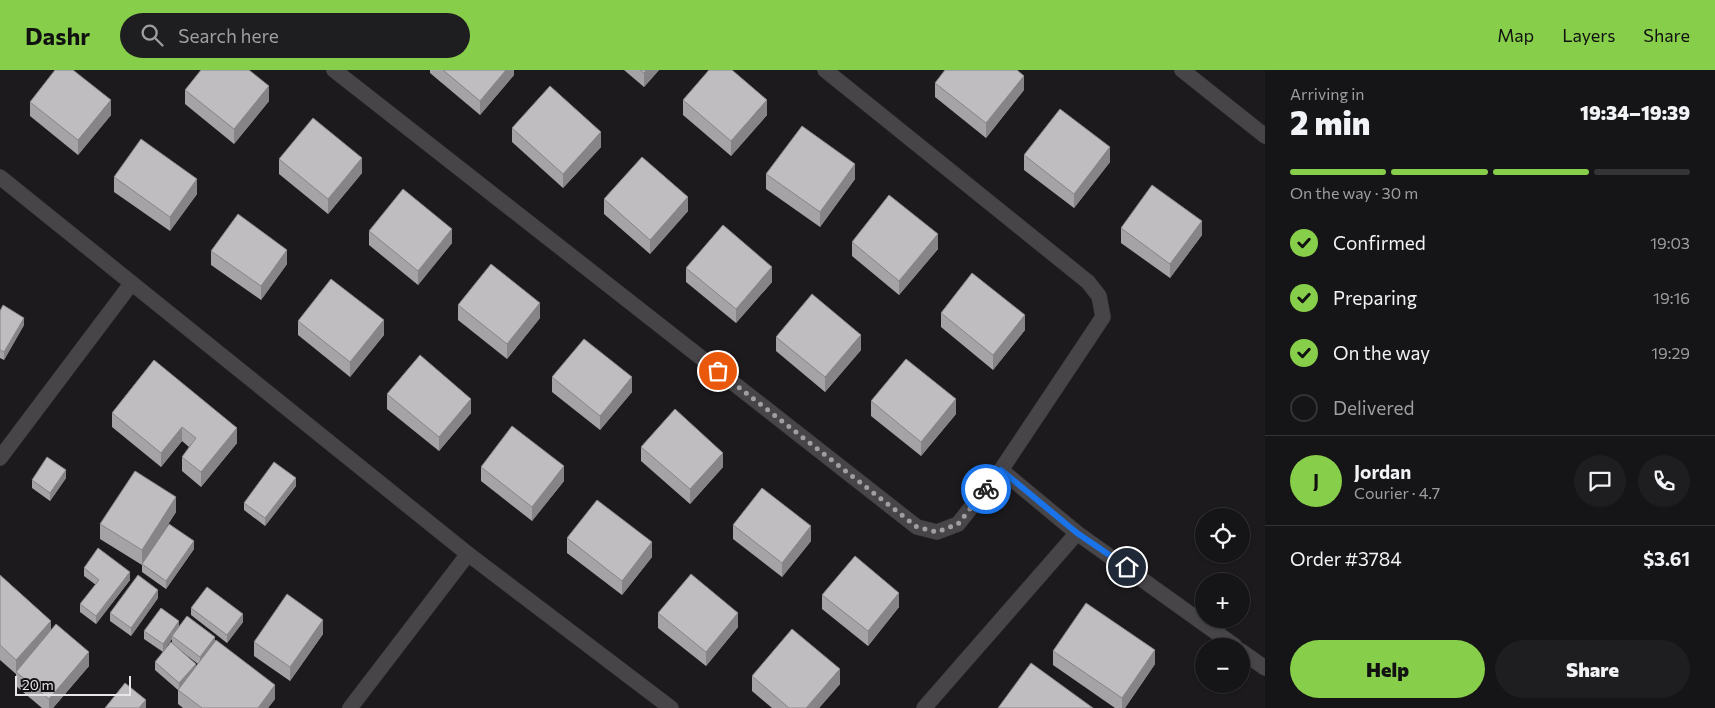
<!DOCTYPE html>
<html lang="en">
<head>
<meta charset="utf-8">
<style>
	:root { --surface:#151416; --page:#1e1d1f; --text:#f1f3f6; --muted:#9d9ea1; --line:#343335; --accent:#87cf4b }
	body { margin:0; font-family:Commissioner,sans-serif; background:var(--page); color:var(--text); height:100vh; display:flex; flex-direction:column; font-size:19px; white-space:nowrap }
	* { box-sizing:border-box; margin:0 }
	p { font-size:16px; color:var(--muted) }
	.icon { flex:none; width:28px; height:28px; fill:none; stroke:currentColor; stroke-width:2; stroke-linecap:round; stroke-linejoin:round }
	.map { position:relative; flex:1; overflow:hidden }
	.drawer { display:flex; flex-direction:column; background:var(--surface); width:450px }
	.drawer>* { flex:none }
	.controls { position:absolute; left:1195px; top:438px; display:grid; gap:10px }
	.controls a { display:grid; place-items:center; width:55px; height:55px; border-radius:50%; background:var(--surface); box-shadow:0 1px 4px #0004,0 0 0 1px var(--line); font-size:25px }
	.scale { position:absolute; left:15px; bottom:12px; width:116px; box-sizing:border-box; padding-left:5px; border:2px solid #e7e5e7; border-top:0; font-size:14px; line-height:18px; white-space:nowrap; color:#e7e5e7; -webkit-text-stroke:4px #131114; paint-order:stroke }
	.pin { position:absolute; display:grid; place-items:center; width:42px; height:42px; color:#fff; margin:-21px; border:2px solid #fff; border-radius:50%; box-shadow:0 1px 5px #0007 }
	.courier { position:absolute; display:grid; place-items:center; width:50px; height:50px; margin:-25px; border:4px solid #1a73e8; border-radius:50%; background:#fff; color:#222; box-shadow:0 1px 6px #0007 }
	.headline em { font-style:normal; font-weight:800 }
	.headline div { display:flex; flex-direction:column-reverse }
	.headline { display:flex; align-items:center; justify-content:space-between; height:85px; padding:0 25px }
	h1 { font-size:32px; font-weight:800; line-height:38px }
	.bar { display:grid; grid-template-columns:repeat(4,1fr); gap:8px 5px; align-content:center; height:60px; padding:0 25px }
	.bar i { height:6px; border-radius:4px; background:var(--line) }
	.bar .current { background:var(--accent) }
	.bar p { grid-column:span 4 }
	.line { display:flex; align-items:center; gap:12px; padding:0 25px; border-top:1px solid var(--line) }
	.line div { flex:1 }
	.round { display:grid; place-items:center; flex:none; width:52px; height:52px; border-radius:26px; background:var(--page) }
	ol { padding:0 25px; list-style:none }
	li { display:flex; align-items:center; gap:15px; height:55px }
	li p { margin-inline-start:auto }
	li .icon { padding:5px; border-radius:50%; background:var(--accent); color:#111; stroke-width:4 }
	li:last-child { color:var(--muted) }
	li i { width:28px; height:28px; border:2px solid var(--line); border-radius:50% }
	.action { display:flex; gap:10px; margin-top:auto; padding:10px 25px }
	.action a { flex:1; height:58px; border-radius:30px; background:var(--accent); color:#111; font-size:20px; font-weight:800; line-height:58px; text-align:center }
	.action a+a { background:var(--page); color:var(--text) }
	header { display:flex; align-items:center; gap:30px; box-sizing:border-box; height:70px; padding:0 25px; background:var(--accent); color:#111 }
	header strong { font-size:24px }
	nav { display:flex; gap:28px; margin-inline-start:auto; font-size:18px }
	.search { width:350px; height:45px; background:var(--page); display:flex; align-items:center; gap:12px; box-sizing:border-box; padding:0 18px; border-radius:28px; color:var(--muted); font-size:19px }
	main { display:flex; flex:1; min-height:0 }
	.map>svg:first-child { display:block }
</style>
</head>
<body>
<header>
<strong>Dashr</strong>
<div class="search"><svg class="icon" aria-label="search" viewBox="0 0 24 24"><circle cx="10" cy="10" r="6"/><path d="M15 15l6 6"/></svg>Search here</div>
<nav><a>Map</a><a>Layers</a><a>Share</a></nav>
</header>
<main>
<div class="map">
<svg width="1265" height="638" viewBox="0 0 1265 638">
	<rect width="100%" height="100%" fill="#1c1a1d"/>
	<g fill="none" stroke-linecap="round" stroke-linejoin="round">
		<defs>
			<g id="minor">
				<path d="M334,0L917,457L937,462L958,454L1001,400L1103,247L1099,226L1088,212L825,0"/>
				<path d="M1182,0L1265,66"/>
				<path d="M0,107L468,484L671,638"/>
				<path d="M0,388L131,214"/>
				<path d="M1001,400L1077,463L1235,576"/>
				<path d="M1241,581L1265,598"/>
				<path d="M350,638L468,484"/>
				<path d="M924,638L1077,463"/>
			</g>
		</defs>
		<use href="#minor" stroke="#383638" stroke-width="16"/>
		<use href="#minor" stroke="#474548" stroke-width="15"/>
	</g>
	<g fill="#a5a3a6" fill-rule="evenodd">
		<path d="M430,0H514V5L480,45L430,3Z"/>
		<path d="M624,0H659L644,17Z"/>
		<path d="M935,13L1024,20L986,68L935,27Z"/>
		<path d="M185,20L269,31L234,74L185,34Z"/>
		<path d="M683,30L767,45L731,86L683,45Z"/>
		<path d="M30,32L111,45L78,85L30,46Z"/>
		<path d="M512,58L601,77L563,118L512,72Z"/>
		<path d="M1024,85L1110,92L1074,138L1024,100Z"/>
		<path d="M279,89L362,103L328,144L279,104Z"/>
		<path d="M766,104L855,109L820,157L766,119Z"/>
		<path d="M114,107L197,124L170,161L114,122Z"/>
		<path d="M604,129L688,141L650,184L604,144Z"/>
		<path d="M1121,158L1202,165L1170,208L1121,173Z"/>
		<path d="M369,161L452,173L418,215L369,175Z"/>
		<path d="M852,172L938,179L899,225L852,186Z"/>
		<path d="M211,181L287,194L261,230L211,195Z"/>
		<path d="M686,198L772,212L736,253L686,212Z"/>
		<path d="M458,235L540,248L507,289L458,250Z"/>
		<path d="M0,241L24,255L4,290L0,288Z"/>
		<path d="M941,243L1025,260L993,300L941,257Z"/>
		<path d="M298,251L384,265L350,307L298,265Z"/>
		<path d="M776,267L861,280L825,322L776,281Z"/>
		<path d="M154,290L237,373L201,417L182,401V387L189,377L182,371L161,397L112,357V343Z"/>
		<path d="M552,307L632,322L600,360L552,322Z"/>
		<path d="M387,324L471,343L439,381L387,339Z"/>
		<path d="M871,331L956,344L921,386L871,346Z"/>
		<path d="M641,377L723,397L690,434L641,391Z"/>
		<path d="M481,397L564,411L532,451L481,411Z"/>
		<path d="M66,408L50,431L32,418V410Z"/>
		<path d="M296,416L265,456L244,440V433Z"/>
		<path d="M176,442L143,493L194,479L166,519L142,502V495L100,469V454Z"/>
		<path d="M733,455L811,471L782,507L733,469Z"/>
		<path d="M567,468L652,487L622,525L567,483Z"/>
		<path d="M84,498L130,510L96,554L80,542V534L96,515L84,506Z"/>
		<path d="M0,505L51,560L89,596L53,638H42L16,616V604L0,590Z"/>
		<path d="M822,525L899,537L868,576L822,539Z"/>
		<path d="M158,528L131,566L110,551V543Z"/>
		<path d="M191,538L243,552L227,573L191,545Z"/>
		<path d="M658,543L738,557L706,596L658,558Z"/>
		<path d="M179,556L215,571L275,629L268,638H183L178,634V620L155,600V592L163,582L144,569V561ZM172,569V573L165,579ZM176,577L198,594L196,597Z"/>
		<path d="M323,564L290,611L254,586V572Z"/>
		<path d="M1053,581L1155,594L1125,638H1115L1053,595Z"/>
		<path d="M752,606L840,614L819,638H772L752,621Z"/>
	</g>
	<g fill="#868487">
		<path d="M506,0H514V5L480,45V31Z"/>
		<path d="M646,0H659L644,17V3Z"/>
		<path d="M1024,6V20L986,68V53Z"/>
		<path d="M269,16V31L234,74V59Z"/>
		<path d="M111,30V45L78,85V70Z"/>
		<path d="M767,30V45L731,86V71Z"/>
		<path d="M601,62V77L563,118V104Z"/>
		<path d="M1110,77V92L1074,138V124Z"/>
		<path d="M362,88V103L328,144V129Z"/>
		<path d="M855,94V109L820,157V142Z"/>
		<path d="M197,109V124L170,161V147Z"/>
		<path d="M688,127V141L650,184V170Z"/>
		<path d="M1202,151V165L1170,208V194Z"/>
		<path d="M452,159V173L418,215V201Z"/>
		<path d="M938,164V179L899,225V211Z"/>
		<path d="M287,180V194L261,230V216Z"/>
		<path d="M772,197V212L736,253V239Z"/>
		<path d="M540,233V248L507,289V274Z"/>
		<path d="M1025,245V260L993,300V285Z"/>
		<path d="M24,248V255L4,290V282Z"/>
		<path d="M384,250V265L350,307V292Z"/>
		<path d="M861,265V280L825,322V307Z"/>
		<path d="M632,307V322L600,360V346Z"/>
		<path d="M471,329V343L439,381V367Z"/>
		<path d="M956,329V344L921,386V372Z"/>
		<path d="M182,357V371L161,397V383Z"/>
		<path d="M237,358V373L201,417V402Z"/>
		<path d="M723,383V397L690,434V419Z"/>
		<path d="M564,396V411L532,451V437Z"/>
		<path d="M66,400V408L50,431V423Z"/>
		<path d="M296,408V416L265,456V448Z"/>
		<path d="M176,427V442L142,495V480Z"/>
		<path d="M811,456V471L782,507V493Z"/>
		<path d="M194,471V479L166,519V511Z"/>
		<path d="M652,472V487L622,525V511Z"/>
		<path d="M130,502V510L96,554V546Z"/>
		<path d="M158,520V528L131,566V558Z"/>
		<path d="M899,523V537L868,576V561Z"/>
		<path d="M738,543V557L706,596V582Z"/>
		<path d="M243,544V552L227,573V565Z"/>
		<path d="M323,550V564L290,611V597Z"/>
		<path d="M51,551V565L16,602V604V590Z"/>
		<path d="M179,551V558L172,566V569L163,582V574Z"/>
		<path d="M215,567V574L200,595V587Z"/>
		<path d="M1155,580V594L1125,638H1122V628Z"/>
		<path d="M89,582V596L53,638H49V629Z"/>
		<path d="M196,594V602L179,621V613Z"/>
		<path d="M840,599V614L819,638H806Z"/>
		<path d="M275,615V629L268,638H258Z"/>
		<path d="M146,630V638H139Z"/>
	</g>
	<g fill="#c0bdc1" stroke="#868487">
		<path d="M55,0H73L111,30L78,70L30,32Z"/>
		<path d="M201,0H249L269,16L234,59L185,20Z"/>
		<path d="M443,0H506L480,31Z"/>
		<path d="M640,0H646L644,3Z"/>
		<path d="M709,0H732L767,30L731,71L683,30Z"/>
		<path d="M945,0H1017L1024,6L986,53L935,13Z"/>
		<path d="M550,16L601,62L563,104L512,58Z"/>
		<path d="M1060,39L1110,77L1074,124L1024,85Z"/>
		<path d="M313,48L362,88L328,129L279,89Z"/>
		<path d="M802,56L855,94L820,142L766,104Z"/>
		<path d="M141,69L197,109L170,147L114,107Z"/>
		<path d="M642,87L688,127L650,170L604,129Z"/>
		<path d="M1152,115L1202,151L1170,194L1121,158Z"/>
		<path d="M403,119L452,159L418,201L369,161Z"/>
		<path d="M889,125L938,164L899,211L852,172Z"/>
		<path d="M238,144L287,180L261,216L211,181Z"/>
		<path d="M723,155L772,197L736,239L686,198Z"/>
		<path d="M491,194L540,233L507,274L458,235Z"/>
		<path d="M972,203L1025,245L993,285L941,243Z"/>
		<path d="M331,209L384,250L350,292L298,251Z"/>
		<path d="M812,224L861,265L825,307L776,267Z"/>
		<path d="M3,235L24,248L4,282L0,280V241Z"/>
		<path d="M584,269L632,307L600,346L552,307Z"/>
		<path d="M420,285L471,329L439,367L387,324Z"/>
		<path d="M906,289L956,329L921,372L871,331Z"/>
		<path d="M154,290L237,358L201,402L182,387L196,368L182,357L161,383L112,343Z"/>
		<path d="M675,339L723,383L690,419L641,377Z"/>
		<path d="M512,356L564,396L532,437L481,397Z"/>
		<path d="M47,387L66,400L50,423L32,410Z"/>
		<path d="M274,392L296,408L265,448L244,433Z"/>
		<path d="M135,401L176,427L142,480L100,454Z"/>
		<path d="M762,418L811,456L782,493L733,455Z"/>
		<path d="M597,430L652,472L622,511L567,468Z"/>
		<path d="M169,454L194,471L166,511L142,494Z"/>
		<path d="M98,478L130,502L96,546L80,534L99,510L84,498Z"/>
		<path d="M855,486L899,523L868,561L822,525Z"/>
		<path d="M691,504L738,543L706,582L658,543Z"/>
		<path d="M0,505L51,551L16,590L0,575Z"/>
		<path d="M138,505L158,520L131,558L110,543Z"/>
		<path d="M207,517L243,544L227,565L191,538Z"/>
		<path d="M287,524L323,550L290,597L254,572Z"/>
		<path d="M1086,533L1155,580L1122,628L1053,581Z"/>
		<path d="M161,538L179,551L163,574L144,561Z"/>
		<path d="M187,546L215,567L200,587L172,566Z"/>
		<path d="M56,554L89,582L49,629L16,602Z"/>
		<path d="M792,559L840,599L806,638H789L752,606Z"/>
		<path d="M216,570L275,615L258,638H202L178,620Z"/>
		<path d="M171,572L196,594L179,613L155,592Z"/>
		<path d="M1031,593L1093,638H998Z"/>
		<path d="M125,613L146,630L139,638H105Z"/>
	</g>
	<g fill="none" stroke-linecap="round" stroke-linejoin="round">
		<path stroke="#a09ea0" stroke-width="5" stroke-dasharray="0 9" d="M718,301L917,457L937,462L958,454L986,419"/>
		<path stroke="#1a73e8" stroke-width="6" d="M986,419L1001,400L1077,463L1127,497"/>
	</g>
</svg>
<div class="controls">
<a><svg class="icon" aria-label="locate" viewBox="0 0 24 24"><circle cx="12" cy="12" r="6"/><path d="M12 2v4M12 18v4M2 12h4M18 12h4"/></svg></a>
<a>+</a>
<a>−</a>
</div>
<div class="scale">20 m</div>
<div class="pin" style="left:718px;top:301px;background:#ea580c"><svg class="icon" aria-label="bag" viewBox="0 0 24 24"><path d="M5 8h14l-1 12H6zM9 8a3 3 0 0 1 6 0"/></svg></div>
<div class="pin" style="left:1127px;top:497px;background:#1f2937"><svg class="icon" aria-label="home" viewBox="0 0 24 24"><path d="M3 11l9-7 9 7M6 9v11h12V9"/></svg></div>
<div class="courier" style="left:986px;top:419px"><svg class="icon" aria-label="bike" viewBox="0 0 24 24"><circle cx="6" cy="16" r="4"/><circle cx="18" cy="16" r="4"/><path d="M6 16l4-8h5l3 8M10 8l3 8H6M13 5h3"/></svg></div>
</div>
<section class="drawer">
<div class="headline"><div><h1>2 min</h1><p>Arriving in</p></div><em>19:34–19:39</em></div>
<div class="bar"><i class="current"></i><i class="current"></i><i class="current"></i><i></i><p>On the way · 30 m</p></div>
<ol>
<li><svg class="icon" aria-label="check" viewBox="0 0 24 24"><path d="M5 12l5 5 9-10"/></svg>Confirmed<p>19:03</p></li>
<li><svg class="icon" aria-label="check" viewBox="0 0 24 24"><path d="M5 12l5 5 9-10"/></svg>Preparing<p>19:16</p></li>
<li><svg class="icon" aria-label="check" viewBox="0 0 24 24"><path d="M5 12l5 5 9-10"/></svg>On the way<p>19:29</p></li>
<li><i></i>Delivered</li>
</ol>
<div class="line" style="height:90px"><b class="round" style="background:var(--accent);color:#111">J</b><div><b>Jordan</b><p>Courier · 4.7</p></div><a class="round"><svg class="icon" aria-label="chat" viewBox="0 0 24 24"><path d="M4 5h16v11H9l-5 4z"/></svg></a><a class="round"><svg class="icon" aria-label="phone" viewBox="0 0 24 24"><path d="M5 4h4l2 5-3 2q2 4 5 5l2-3 5 2v4C11 20 4 13 5 4z"/></svg></a></div>
<div class="line" style="height:65px"><div>Order #3784</div><b>$3.61</b></div>
<div class="action"><a>Help</a><a>Share</a></div>
</section>
</main>
</body>
</html>
